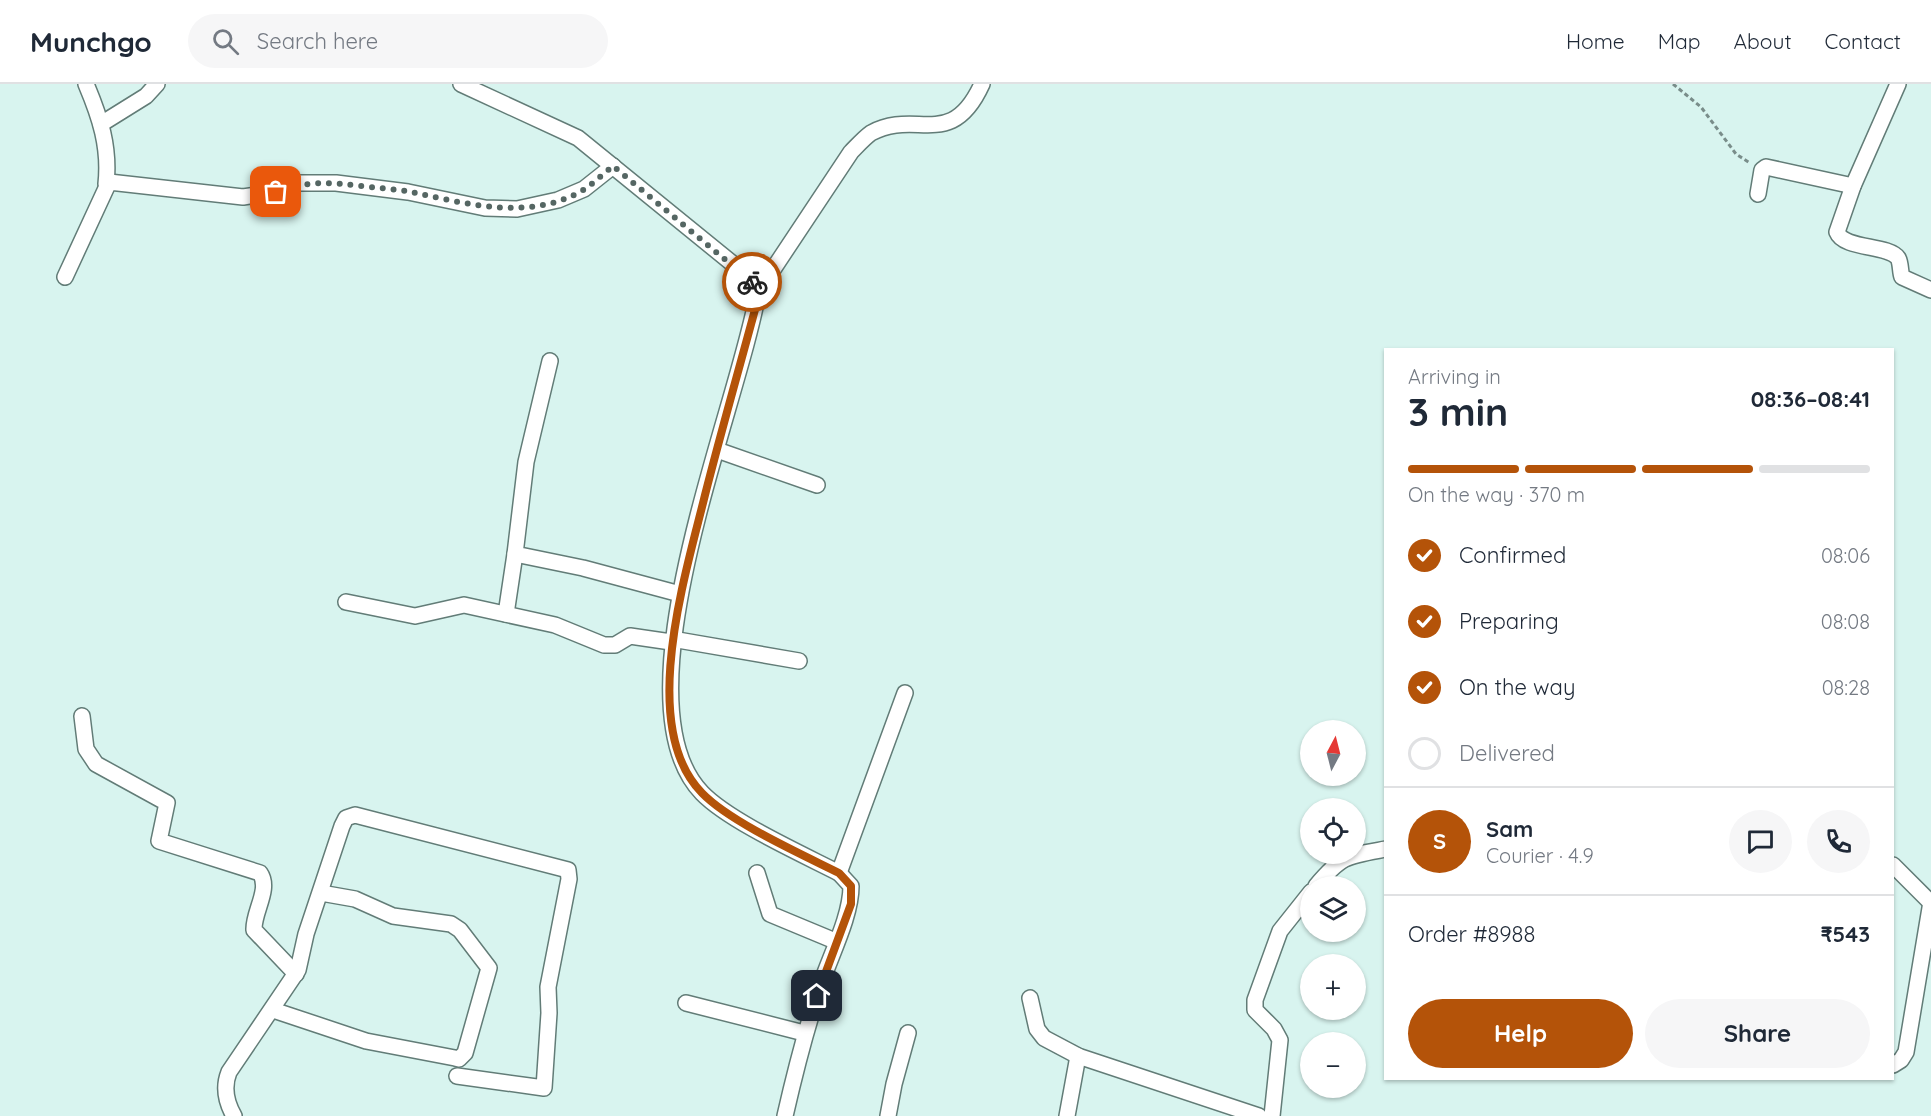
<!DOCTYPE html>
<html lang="en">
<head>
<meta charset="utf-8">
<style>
	:root { --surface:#fff; --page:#f6f6f7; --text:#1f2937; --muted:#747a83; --line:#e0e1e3; --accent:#b45309 }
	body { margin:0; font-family:Quicksand,sans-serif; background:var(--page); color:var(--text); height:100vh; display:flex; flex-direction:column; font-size:22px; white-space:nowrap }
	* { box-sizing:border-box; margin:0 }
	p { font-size:20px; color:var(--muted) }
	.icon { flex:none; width:33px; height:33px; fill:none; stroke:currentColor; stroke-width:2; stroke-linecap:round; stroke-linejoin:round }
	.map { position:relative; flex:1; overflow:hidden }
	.drawer { position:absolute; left:1384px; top:264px; width:510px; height:732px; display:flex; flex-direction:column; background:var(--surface); border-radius:0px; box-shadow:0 2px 4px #0004 }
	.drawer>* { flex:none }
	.needle { width:39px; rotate:7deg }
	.fabs { position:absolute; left:1300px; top:636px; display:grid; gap:12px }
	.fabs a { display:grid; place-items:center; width:66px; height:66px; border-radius:50%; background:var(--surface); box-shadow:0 2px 4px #0004; font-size:30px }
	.pin { position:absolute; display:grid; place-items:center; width:51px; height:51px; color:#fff; margin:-26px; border-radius:12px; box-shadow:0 3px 9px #0006 }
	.courier { position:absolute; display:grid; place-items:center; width:60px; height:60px; margin:-30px; border:4px solid #b45309; border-radius:50%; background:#fff; color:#222; box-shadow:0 2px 8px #0007 }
	.overview em { font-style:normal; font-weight:800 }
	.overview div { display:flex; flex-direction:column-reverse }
	.overview { display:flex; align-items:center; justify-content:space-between; height:102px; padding:0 24px }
	h1 { font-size:39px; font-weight:800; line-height:45px }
	.bar { display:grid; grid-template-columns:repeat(4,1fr); gap:9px 6px; align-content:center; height:72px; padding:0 24px }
	.bar i { height:8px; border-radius:4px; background:var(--line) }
	.bar .selected { background:var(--accent) }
	.bar p { grid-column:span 4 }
	.line { display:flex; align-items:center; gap:15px; padding:0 24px; border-top:2px solid var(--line) }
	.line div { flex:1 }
	.round { display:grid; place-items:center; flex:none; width:63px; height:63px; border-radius:32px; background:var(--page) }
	ol { padding:0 24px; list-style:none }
	li { display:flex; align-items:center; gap:18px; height:66px }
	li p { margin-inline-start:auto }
	li .icon { padding:6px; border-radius:50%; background:var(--accent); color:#fff; stroke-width:4 }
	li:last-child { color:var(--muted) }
	li i { width:33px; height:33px; border:3px solid var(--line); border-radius:50% }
	.cta { display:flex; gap:12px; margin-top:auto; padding:12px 24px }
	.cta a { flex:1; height:69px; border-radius:36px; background:var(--accent); color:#fff; font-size:24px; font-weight:800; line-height:69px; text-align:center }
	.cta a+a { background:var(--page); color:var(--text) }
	header { display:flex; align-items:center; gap:36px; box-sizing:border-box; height:84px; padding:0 30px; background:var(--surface); border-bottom:2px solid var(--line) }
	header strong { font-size:28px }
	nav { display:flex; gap:33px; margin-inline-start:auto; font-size:21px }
	.search { width:420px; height:54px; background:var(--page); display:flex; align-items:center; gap:15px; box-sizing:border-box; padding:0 21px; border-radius:33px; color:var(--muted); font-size:22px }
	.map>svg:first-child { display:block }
</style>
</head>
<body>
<header>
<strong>Munchgo</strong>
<div class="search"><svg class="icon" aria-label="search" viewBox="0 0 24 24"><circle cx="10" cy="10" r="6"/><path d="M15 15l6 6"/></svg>Search here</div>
<nav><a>Home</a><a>Map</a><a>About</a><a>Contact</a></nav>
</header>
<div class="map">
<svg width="1931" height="1032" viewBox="0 0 1931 1032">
	<rect width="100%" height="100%" fill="#d8f4ef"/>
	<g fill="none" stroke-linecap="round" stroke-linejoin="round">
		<defs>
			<g id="minor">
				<path d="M86,0C100,33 110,63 106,100"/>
				<path d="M461,0L578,54L749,193L758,208C739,322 613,617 702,709C729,737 802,770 839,789L851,802C851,833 830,872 820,903C806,945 795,988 785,1032"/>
				<path d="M1898,0L1853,102L1837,148C1844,166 1888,160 1898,174C1901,179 1900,188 1902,193L1931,206"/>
				<path d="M101,40L146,12L157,0"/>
				<path d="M1758,110L1762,86L1766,83L1853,102"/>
				<path d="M65,193L109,98L243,113L276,108L299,99H336L408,108L485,124L517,125L558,116L584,105L613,82"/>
				<path d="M758,208L851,68C857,62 864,54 871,49C916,24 951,68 982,0"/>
				<path d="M550,277L526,378L515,470L583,484L680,510"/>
				<path d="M717,366L817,401"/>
				<path d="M346,518L415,532L464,521L555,541L604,561H615L630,552L671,558"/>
				<path d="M506,530L515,470"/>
				<path d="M672,555L799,577"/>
				<path d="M82,632L86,665L96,680L167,719L159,757L260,789C271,805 253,828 254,846L296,890"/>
				<path d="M1893,781L1930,818"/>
				<path d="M757,789L770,830L835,857"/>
				<path d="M839,789L905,609"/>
				<path d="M1316,802C1342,771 1347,772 1386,765"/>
				<path d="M1030,914L1037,945L1044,954L1078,972L1259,1032"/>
				<path d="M686,919L804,949"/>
				<path d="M273,926L366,957L455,974L459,975L465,969L489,884L460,846L451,840L393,832L355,815L321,809"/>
				<path d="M1893,981L1901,976L1906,968L1931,818"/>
				<path d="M234,1032C226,1018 223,1003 229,988L298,886L306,850L342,742L346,734L355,731L568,786L569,795L548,903L549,929L544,1004L457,992"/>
				<path d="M888,1032L894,1000L908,949"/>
				<path d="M1067,1032L1078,972"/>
				<path d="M1272,1032L1280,956L1274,945L1255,926V916L1280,847L1311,808"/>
			</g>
		</defs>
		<use href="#minor" stroke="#627c77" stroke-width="18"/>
		<path stroke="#798d8a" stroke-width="3" stroke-dasharray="4.5 3" stroke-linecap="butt" d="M1673,0L1701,23L1736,70L1750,79"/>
		<use href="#minor" stroke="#fff" stroke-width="15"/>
	</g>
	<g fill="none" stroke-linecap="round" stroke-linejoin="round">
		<path stroke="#556663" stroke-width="6" stroke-dasharray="0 10.8" d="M276,108C305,97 331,98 361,102C378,104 395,105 411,108C468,120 531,138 585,105C595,98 604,89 613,82L752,198"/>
		<path stroke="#b45309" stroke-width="8" d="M752,198L758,208L756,222C739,285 721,348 705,411C686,489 637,643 702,709C730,738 801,770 839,789L851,802V820L817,912"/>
	</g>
</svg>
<div class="fabs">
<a><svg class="needle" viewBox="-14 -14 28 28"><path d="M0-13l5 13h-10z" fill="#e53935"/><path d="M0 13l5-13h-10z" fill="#747a83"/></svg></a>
<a><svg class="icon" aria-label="locate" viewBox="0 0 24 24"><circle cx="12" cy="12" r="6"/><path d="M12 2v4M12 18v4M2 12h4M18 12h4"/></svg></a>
<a><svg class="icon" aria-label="layers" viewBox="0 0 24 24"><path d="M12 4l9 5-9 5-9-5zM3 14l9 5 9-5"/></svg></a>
<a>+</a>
<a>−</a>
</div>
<div class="pin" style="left:276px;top:108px;background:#ea580c"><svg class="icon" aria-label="bag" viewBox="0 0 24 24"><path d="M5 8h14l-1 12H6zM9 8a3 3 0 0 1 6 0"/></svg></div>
<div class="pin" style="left:817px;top:912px;background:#1f2937"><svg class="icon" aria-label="home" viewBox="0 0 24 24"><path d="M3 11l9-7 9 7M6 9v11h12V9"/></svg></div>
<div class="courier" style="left:752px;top:198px"><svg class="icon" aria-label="bike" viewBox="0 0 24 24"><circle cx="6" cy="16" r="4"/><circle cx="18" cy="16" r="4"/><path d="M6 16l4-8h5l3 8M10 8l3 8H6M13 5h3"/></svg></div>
<section class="drawer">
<div class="overview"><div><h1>3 min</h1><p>Arriving in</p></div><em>08:36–08:41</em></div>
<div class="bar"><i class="selected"></i><i class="selected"></i><i class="selected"></i><i></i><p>On the way · 370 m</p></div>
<ol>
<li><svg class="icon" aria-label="check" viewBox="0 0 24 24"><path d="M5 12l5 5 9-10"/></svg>Confirmed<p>08:06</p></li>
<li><svg class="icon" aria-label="check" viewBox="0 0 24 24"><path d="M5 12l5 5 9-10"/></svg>Preparing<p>08:08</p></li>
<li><svg class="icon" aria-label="check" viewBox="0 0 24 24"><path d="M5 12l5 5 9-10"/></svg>On the way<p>08:28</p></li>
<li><i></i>Delivered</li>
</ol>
<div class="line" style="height:108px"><b class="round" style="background:var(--accent);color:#fff">S</b><div><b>Sam</b><p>Courier · 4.9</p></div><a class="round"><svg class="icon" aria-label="chat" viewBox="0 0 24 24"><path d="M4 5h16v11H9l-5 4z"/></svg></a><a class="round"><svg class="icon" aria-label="phone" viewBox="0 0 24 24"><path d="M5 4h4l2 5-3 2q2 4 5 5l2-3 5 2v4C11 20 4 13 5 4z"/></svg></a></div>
<div class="line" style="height:78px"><div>Order #8988</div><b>₹543</b></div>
<div class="cta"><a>Help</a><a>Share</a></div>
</section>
</div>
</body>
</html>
